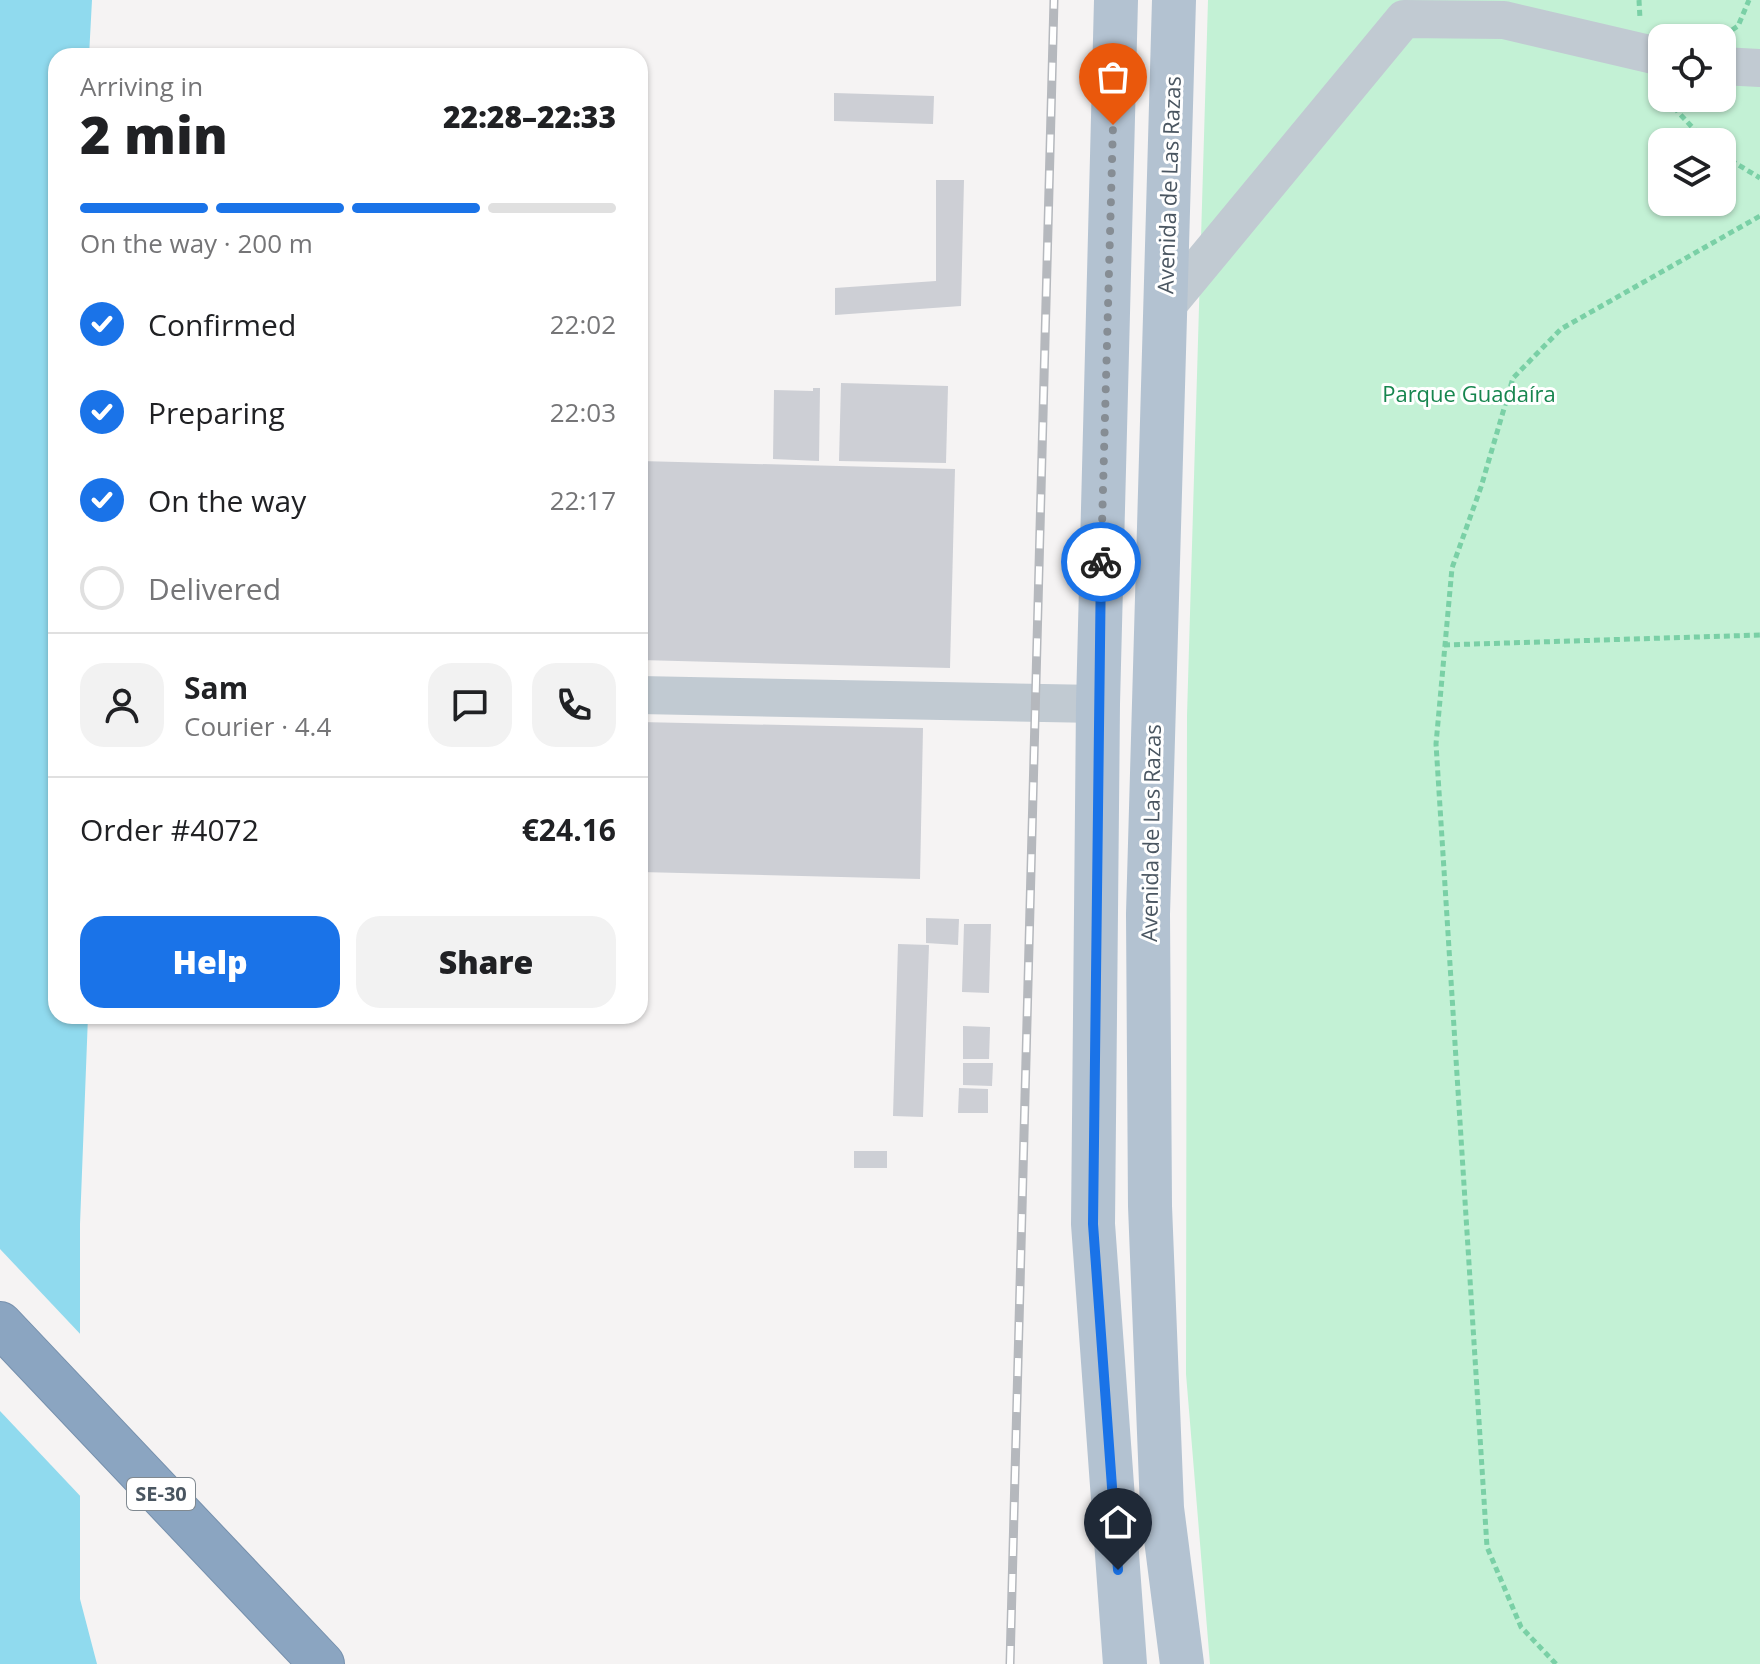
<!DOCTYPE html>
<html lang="en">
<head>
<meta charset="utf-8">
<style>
	:root { --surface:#fff; --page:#f2f2f2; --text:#202124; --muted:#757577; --line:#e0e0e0; --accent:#1a73e8 }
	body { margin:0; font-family:"Open Sans",sans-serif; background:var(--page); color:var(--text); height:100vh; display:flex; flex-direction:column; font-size:30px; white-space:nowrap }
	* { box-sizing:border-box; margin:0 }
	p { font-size:26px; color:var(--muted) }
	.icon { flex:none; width:44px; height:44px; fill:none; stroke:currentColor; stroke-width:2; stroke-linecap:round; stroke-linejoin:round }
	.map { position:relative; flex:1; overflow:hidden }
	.sheet { position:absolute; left:48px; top:48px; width:600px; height:976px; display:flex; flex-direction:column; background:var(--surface); border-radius:24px; box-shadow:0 2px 6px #0004 }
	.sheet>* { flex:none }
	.tools { position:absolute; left:1648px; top:24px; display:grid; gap:16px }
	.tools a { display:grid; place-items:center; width:88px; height:88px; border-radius:16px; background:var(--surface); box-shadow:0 2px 6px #0004; font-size:40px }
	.pin { position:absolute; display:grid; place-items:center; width:68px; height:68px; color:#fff; margin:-82px -34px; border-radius:50% 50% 50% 0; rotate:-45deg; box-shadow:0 0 8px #0007 }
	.pin .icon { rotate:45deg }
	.courier { position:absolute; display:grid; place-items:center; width:80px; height:80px; margin:-40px; border:6px solid #1a73e8; border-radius:50%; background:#fff; color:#222; box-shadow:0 2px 10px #0007 }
	.summary em { font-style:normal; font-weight:800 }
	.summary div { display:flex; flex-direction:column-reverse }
	.summary { display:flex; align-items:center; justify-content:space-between; height:136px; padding:0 32px }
	h1 { font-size:52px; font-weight:800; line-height:60px }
	.bar { display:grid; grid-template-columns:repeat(4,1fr); gap:12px 8px; align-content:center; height:96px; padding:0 32px }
	.bar i { height:10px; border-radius:6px; background:var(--line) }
	.bar .current { background:var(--accent) }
	.bar p { grid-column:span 4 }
	.line { display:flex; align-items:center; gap:20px; padding:0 32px; border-top:2px solid var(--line) }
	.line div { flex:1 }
	.round { display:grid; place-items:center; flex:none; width:84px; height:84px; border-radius:24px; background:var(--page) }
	ol { padding:0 32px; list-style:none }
	li { display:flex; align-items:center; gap:24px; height:88px }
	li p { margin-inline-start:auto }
	li .icon { padding:8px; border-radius:50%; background:var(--accent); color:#fff; stroke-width:4 }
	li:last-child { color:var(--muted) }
	li i { width:44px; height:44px; border:4px solid var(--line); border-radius:50% }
	.button { display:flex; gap:16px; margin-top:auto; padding:16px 32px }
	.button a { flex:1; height:92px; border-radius:24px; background:var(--accent); color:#fff; font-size:32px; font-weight:800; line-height:92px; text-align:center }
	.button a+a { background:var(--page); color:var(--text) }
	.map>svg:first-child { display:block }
</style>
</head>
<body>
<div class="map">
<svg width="1760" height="1664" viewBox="0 0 1760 1664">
	<rect width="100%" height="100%" fill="#f5f3f3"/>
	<path fill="#c3f1d5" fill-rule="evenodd" d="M1208,0H1760V1664H1210L1186,1374L1187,716ZM1662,38H1722V98H1662ZM1662,142H1722V202H1662Z"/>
	<path fill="#90daee" d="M0,0H92L89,56H56V654L48,775L56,776V1016H88L80,1224V1599L97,1664H0Z"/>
	<path fill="#f5f3f3" d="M0,1249L84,1338V1500L0,1411Z"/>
	<g fill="#cdcfd5">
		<path d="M834,93L934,96L933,124L834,121Z"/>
		<path d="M936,180H964L961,306L835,315V288L936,281Z"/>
		<path d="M841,383L948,386L946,463L839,461Z"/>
		<path d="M813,388H820L819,461L773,459L774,390L813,391Z"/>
		<path d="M640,461L955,469L950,668L640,660Z"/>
		<path d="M640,722L923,728L920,879L640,872Z"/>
		<path d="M926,918L959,919L958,945L926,943Z"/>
		<path d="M964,924H991L989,993L962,992Z"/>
		<path d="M898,944L929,945L923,1117L893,1116Z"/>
		<path d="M963,1026L990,1027L989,1059H963Z"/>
		<path d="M963,1063H993L992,1086L963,1085Z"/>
		<path d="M959,1088L988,1089V1113H958Z"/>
		<rect x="854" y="1151" width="33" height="17"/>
	</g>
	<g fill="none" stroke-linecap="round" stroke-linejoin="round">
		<defs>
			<path id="highway" d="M0,1324L322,1664"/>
		</defs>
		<use href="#highway" stroke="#7690ad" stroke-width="46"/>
		<g stroke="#7ad0a6" stroke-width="5" stroke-dasharray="6 4" stroke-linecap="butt">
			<path d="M1639,0L1640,19"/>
			<path d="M1732,30L1738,26L1749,0"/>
			<path d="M1670,98L1678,112L1706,142"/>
			<path d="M1722,155L1760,178"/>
			<path d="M1444,645L1760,635"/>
			<path d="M1556,1664L1521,1627L1487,1547L1436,744L1452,568L1481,487L1513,378L1561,329L1760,216"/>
		</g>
		<g stroke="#c1cad2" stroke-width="38">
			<path d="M1722,66L1760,68"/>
			<path d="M1166,307L1404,19L1504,20L1662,57"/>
			<path d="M640,695L1098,704"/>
		</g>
		<g stroke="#b3c2d1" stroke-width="44">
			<path d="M1116,0L1098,704L1093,1224L1125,1664"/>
			<path d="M1174,0L1148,914L1150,1206L1162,1508L1182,1664"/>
		</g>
		<use href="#highway" stroke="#8ba5c1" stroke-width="44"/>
		<defs>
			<path id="rail" d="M1010,1664L1054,0"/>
		</defs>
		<use href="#rail" stroke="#b5b8bd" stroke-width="9"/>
		<use href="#rail" stroke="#fff" stroke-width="6" stroke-dasharray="18" stroke-linecap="butt"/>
	</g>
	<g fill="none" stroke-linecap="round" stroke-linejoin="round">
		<path stroke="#868d94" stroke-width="8" stroke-dasharray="0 14.4" d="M1101,562L1113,125"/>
		<path stroke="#1a73e8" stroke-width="10" d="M1101,562L1093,1224L1118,1570"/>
	</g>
	<g text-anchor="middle" stroke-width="6" stroke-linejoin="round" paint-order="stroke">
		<rect fill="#fff" stroke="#808990" stroke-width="2" x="127" y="1478" width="68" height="32" rx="6"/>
		<g font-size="20" font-weight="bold" fill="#4a5661">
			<text x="161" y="1501">SE-30</text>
		</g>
		<g font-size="22" fill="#4a5661" stroke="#fff">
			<text transform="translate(1169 185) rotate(-88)" y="8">Avenida de Las Razas</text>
			<text transform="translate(1151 833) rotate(-89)" y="8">Avenida de Las Razas</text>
		</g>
		<g font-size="22" fill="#17864f" stroke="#fff">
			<text x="1469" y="402">Parque Guadaíra</text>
		</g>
	</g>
</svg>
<div class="tools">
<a><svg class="icon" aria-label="locate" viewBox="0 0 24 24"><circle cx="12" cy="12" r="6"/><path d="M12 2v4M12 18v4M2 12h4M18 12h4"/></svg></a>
<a><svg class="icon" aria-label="layers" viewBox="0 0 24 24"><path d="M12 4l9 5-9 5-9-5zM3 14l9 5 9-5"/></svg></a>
</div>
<div class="pin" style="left:1113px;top:125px;background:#ea580c"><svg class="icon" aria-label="bag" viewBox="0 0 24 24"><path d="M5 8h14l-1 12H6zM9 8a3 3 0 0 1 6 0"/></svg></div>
<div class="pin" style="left:1118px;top:1570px;background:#1f2937"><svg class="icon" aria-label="home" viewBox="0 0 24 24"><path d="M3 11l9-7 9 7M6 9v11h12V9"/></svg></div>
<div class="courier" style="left:1101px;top:562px"><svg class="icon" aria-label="bike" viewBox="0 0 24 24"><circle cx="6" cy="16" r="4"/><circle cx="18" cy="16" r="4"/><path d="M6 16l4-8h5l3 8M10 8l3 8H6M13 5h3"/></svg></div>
<section class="sheet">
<div class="summary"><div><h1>2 min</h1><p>Arriving in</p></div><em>22:28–22:33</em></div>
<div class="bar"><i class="current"></i><i class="current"></i><i class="current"></i><i></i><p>On the way · 200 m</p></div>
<ol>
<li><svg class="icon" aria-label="check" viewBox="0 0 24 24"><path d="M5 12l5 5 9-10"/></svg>Confirmed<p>22:02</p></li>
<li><svg class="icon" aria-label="check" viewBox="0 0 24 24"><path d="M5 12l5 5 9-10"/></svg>Preparing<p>22:03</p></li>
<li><svg class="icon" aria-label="check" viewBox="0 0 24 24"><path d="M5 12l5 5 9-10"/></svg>On the way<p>22:17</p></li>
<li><i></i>Delivered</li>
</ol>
<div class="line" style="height:144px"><a class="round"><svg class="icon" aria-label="person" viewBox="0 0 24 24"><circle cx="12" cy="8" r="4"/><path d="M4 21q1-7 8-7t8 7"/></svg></a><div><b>Sam</b><p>Courier · 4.4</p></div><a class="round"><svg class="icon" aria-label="chat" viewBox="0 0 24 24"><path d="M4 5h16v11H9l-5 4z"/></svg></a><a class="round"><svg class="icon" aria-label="phone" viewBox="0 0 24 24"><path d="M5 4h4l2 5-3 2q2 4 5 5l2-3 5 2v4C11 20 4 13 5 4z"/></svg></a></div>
<div class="line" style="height:104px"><div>Order #4072</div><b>€24.16</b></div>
<div class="button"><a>Help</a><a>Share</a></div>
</section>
</div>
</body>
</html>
